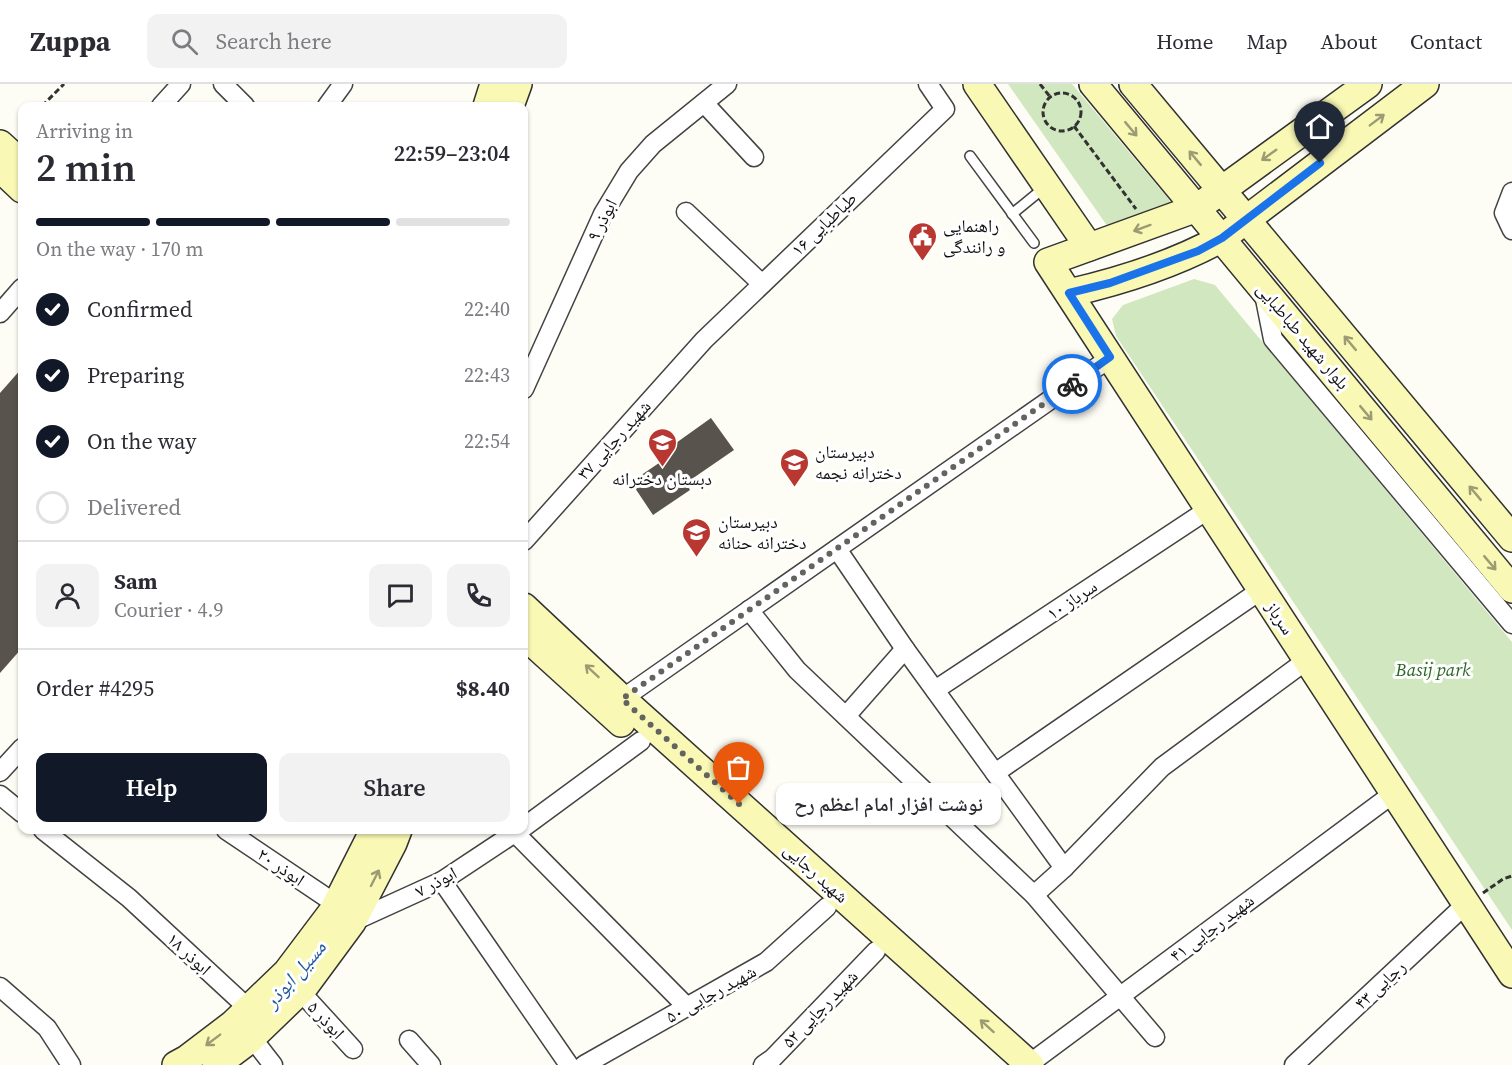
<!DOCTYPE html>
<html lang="en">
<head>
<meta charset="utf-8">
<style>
	:root { --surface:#fff; --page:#f2f2f3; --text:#2b2b33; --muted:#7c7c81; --line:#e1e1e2; --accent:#111827 }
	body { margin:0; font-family:"Source Serif 4","Noto Naskh Arabic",serif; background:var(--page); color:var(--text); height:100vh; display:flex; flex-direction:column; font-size:22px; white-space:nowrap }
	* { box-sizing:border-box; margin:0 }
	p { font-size:20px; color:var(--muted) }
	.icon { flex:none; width:33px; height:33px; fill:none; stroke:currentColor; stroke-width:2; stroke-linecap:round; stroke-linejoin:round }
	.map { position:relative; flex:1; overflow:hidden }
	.details { position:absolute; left:18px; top:18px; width:510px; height:732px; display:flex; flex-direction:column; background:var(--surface); border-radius:12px; box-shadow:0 2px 4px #0004 }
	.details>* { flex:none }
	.pin { position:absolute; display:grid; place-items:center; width:51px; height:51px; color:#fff; margin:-62px -26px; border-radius:50% 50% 50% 0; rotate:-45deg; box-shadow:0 0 6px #0007 }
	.pin .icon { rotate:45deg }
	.courier { position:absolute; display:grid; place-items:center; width:60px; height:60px; margin:-30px; border:4px solid #1a73e8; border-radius:50%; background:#fff; color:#222; box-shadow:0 2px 8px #0007 }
	.bubble { position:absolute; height:42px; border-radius:12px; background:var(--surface); box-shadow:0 2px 4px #0004; font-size:20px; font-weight:600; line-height:42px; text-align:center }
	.head em { font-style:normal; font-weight:600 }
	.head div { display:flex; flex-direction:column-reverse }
	.head { display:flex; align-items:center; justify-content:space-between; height:102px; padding:0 18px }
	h1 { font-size:39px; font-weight:600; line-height:45px }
	.bar { display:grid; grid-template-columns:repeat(4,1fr); gap:9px 6px; align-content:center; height:72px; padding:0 18px }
	.bar i { height:8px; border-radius:4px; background:var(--line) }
	.bar .selected { background:var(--accent) }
	.bar p { grid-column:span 4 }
	.line { display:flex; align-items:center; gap:15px; padding:0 18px; border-top:2px solid var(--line) }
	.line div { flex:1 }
	.round { display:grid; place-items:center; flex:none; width:63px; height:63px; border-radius:12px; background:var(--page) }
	ol { padding:0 18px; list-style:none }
	li { display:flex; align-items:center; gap:18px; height:66px }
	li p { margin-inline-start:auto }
	li .icon { padding:6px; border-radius:50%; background:var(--accent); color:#fff; stroke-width:4 }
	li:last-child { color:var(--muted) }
	li i { width:33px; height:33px; border:3px solid var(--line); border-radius:50% }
	.button { display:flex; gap:12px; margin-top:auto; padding:12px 18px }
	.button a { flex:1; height:69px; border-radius:12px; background:var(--accent); color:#fff; font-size:24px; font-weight:600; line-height:69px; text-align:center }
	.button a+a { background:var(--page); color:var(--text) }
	header { display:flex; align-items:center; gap:36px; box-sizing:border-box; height:84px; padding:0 30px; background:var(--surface); border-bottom:2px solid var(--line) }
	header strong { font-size:28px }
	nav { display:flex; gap:33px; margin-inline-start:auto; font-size:21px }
	.search { width:420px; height:54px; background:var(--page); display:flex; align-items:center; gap:15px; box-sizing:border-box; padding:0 21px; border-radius:12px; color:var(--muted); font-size:22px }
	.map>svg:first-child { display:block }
</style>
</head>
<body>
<header>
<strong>Zuppa</strong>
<div class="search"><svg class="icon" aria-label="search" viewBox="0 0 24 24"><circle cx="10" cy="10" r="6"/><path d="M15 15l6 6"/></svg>Search here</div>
<nav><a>Home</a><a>Map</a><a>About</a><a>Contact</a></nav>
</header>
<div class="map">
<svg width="1512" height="981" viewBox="0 0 1512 981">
	<rect width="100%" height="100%" fill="#fefdf5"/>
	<g fill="#d0e7bf">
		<path d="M1008,0H1072L1176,124L1108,143Z"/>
		<path d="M1194,195L1215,201L1512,558V846L1116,252L1112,235L1123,221Z"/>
	</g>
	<g fill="#58534d">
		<path d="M22,284V564L0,589V309Z"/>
		<path d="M711,334L734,366L686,399L690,406L653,431L631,398L659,379L655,374Z"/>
	</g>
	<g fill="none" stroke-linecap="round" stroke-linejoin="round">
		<defs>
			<g id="lane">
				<path d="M970,72L1034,159"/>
				<path d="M1012,130L1045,103"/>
			</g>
			<g id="street">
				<path d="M223,0L245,22"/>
				<path d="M704,19L754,73"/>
				<path d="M161,22L181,0"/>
				<path d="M327,22L343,0"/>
				<path d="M1512,108L1504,129L1512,146"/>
				<path d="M686,128L762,200"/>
				<path d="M1264,210L1273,255L1512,540"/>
				<path d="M0,229L22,204"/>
				<path d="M524,305L603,130L629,87L653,60L727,0"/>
				<path d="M524,457L704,256L945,25L928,0"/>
				<path d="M837,465L905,565L1064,784"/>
				<path d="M749,526L797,586L1034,811L1155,953"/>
				<path d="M935,606L1209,425"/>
				<path d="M622,615L1110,274"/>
				<path d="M846,632L905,565"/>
				<path d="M0,688L22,664"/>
				<path d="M995,689L1261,506"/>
				<path d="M0,711L22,729"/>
				<path d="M524,743L641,657"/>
				<path d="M43,746L129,814L249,925"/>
				<path d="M226,746L336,820"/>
				<path d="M515,749L687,923"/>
				<path d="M442,797L569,981"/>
				<path d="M1034,811L1064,784L1162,683L1307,576"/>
				<path d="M352,838L442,797L519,746"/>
				<path d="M0,903L47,944L71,981"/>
				<path d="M300,907L353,965"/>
				<path d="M252,954L273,981"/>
				<path d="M409,956L431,981"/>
				<path d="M1029,980L1394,709"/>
				<path d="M584,981L766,878L827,823"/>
				<path d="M763,981L773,974L876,867"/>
				<path d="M1294,981L1466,820"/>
			</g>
			<g id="secondary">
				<path d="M977,0L1089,163"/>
				<path d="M1093,0L1512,505"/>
				<path d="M1133,0L1512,454"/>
				<path d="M1368,0L1197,124L1048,178L1512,890"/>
				<path d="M487,22L494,0"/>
				<path d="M510,22L518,0"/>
				<path d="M0,60L22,80"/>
				<path d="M0,84L22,105"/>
				<path d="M1069,209C1121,197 1175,180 1222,154L1425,0"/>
				<path d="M524,523L622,615L1030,981"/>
				<path d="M524,551L621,639"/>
				<path d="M176,981L187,975L233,940L287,888L333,827L374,746"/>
				<path d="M216,981L248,957L304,903L352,838L393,759L398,746"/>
			</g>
		</defs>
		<use href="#lane" stroke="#434343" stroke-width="12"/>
		<use href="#street" stroke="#434343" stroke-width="21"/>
		<use href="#secondary" stroke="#323232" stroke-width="30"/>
		<g stroke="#323232" stroke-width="3" stroke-dasharray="6 3" stroke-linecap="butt">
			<path d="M1040,0L1051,14"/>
			<circle cx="1062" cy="28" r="19"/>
			<path d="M42,22L64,0"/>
			<path d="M1074,42L1136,125"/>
			<path d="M1483,809L1503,795L1512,792"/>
		</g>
		<use href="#lane" stroke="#fff" stroke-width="9"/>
		<use href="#street" stroke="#fff" stroke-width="18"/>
		<use href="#secondary" stroke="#f9f8b5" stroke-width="27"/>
	</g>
	<defs><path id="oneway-shaft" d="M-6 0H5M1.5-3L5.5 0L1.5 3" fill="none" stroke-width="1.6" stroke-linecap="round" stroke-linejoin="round" transform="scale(1.5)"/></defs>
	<g stroke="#9c9b73">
		<use href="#oneway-shaft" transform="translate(1377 36) rotate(-37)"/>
		<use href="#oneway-shaft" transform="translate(1131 45) rotate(50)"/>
		<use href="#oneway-shaft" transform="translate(1269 71) rotate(144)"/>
		<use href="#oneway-shaft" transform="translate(1195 74) rotate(-130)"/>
		<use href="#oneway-shaft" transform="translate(1142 144) rotate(160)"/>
		<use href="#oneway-shaft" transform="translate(1350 259) rotate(-130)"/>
		<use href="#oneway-shaft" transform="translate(1366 329) rotate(50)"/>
		<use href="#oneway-shaft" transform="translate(1475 409) rotate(-130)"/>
		<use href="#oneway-shaft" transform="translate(1490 479) rotate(50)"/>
		<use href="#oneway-shaft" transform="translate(592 587) rotate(-137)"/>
		<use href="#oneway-shaft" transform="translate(375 794) rotate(-63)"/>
		<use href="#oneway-shaft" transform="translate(987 942) rotate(-138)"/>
		<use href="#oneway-shaft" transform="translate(213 956) rotate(143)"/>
	</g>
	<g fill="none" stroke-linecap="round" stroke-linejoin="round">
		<path stroke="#636360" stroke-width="6" stroke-dasharray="0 10.8" d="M739,720L622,615L1072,300"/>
		<path stroke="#1a73e8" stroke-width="8" d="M1072,300L1110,273L1069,209L1110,199L1198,167L1222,154L1320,79"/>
	</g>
	<defs>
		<symbol id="civic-pin" viewBox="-11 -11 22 30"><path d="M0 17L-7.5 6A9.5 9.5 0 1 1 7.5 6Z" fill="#b83831" stroke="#fff"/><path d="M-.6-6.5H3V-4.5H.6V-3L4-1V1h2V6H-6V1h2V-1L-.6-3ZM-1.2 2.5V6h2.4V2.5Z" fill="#fff"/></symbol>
		<symbol id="school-pin" viewBox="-11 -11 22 30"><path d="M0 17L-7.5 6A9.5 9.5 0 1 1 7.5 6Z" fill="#b83831" stroke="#fff"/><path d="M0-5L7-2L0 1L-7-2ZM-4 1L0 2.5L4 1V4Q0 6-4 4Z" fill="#fff"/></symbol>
	</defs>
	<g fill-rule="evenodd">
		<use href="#civic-pin" x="906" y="136" width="33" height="45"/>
		<use href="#school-pin" x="646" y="342" width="33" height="45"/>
		<use href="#school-pin" x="778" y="362" width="33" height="45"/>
		<use href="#school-pin" x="680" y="432" width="33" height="45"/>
	</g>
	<g text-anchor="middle" stroke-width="6" stroke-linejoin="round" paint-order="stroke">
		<g font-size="18" fill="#101010" stroke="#fff">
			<text transform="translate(602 136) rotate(-63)" y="6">ابوذر ۹</text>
			<text transform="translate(824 140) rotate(-44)" y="6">طباطبایی ۱۶</text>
			<text transform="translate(1303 252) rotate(50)" y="6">بلوار شهید طباطبایی</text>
			<text transform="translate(614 356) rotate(-48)" y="6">شهید رجایی ۳۷</text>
			<text transform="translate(1072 516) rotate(-34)" y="6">سرباز ۱۰</text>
			<text transform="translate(1280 534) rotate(57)" y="6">سرباز</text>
			<text transform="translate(281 783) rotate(34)" y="6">ابوذر ۲۰</text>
			<text transform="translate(816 789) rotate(42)" y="6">شهید رجایی</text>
			<text transform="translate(436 798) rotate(-28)" y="6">ابوذر ۷</text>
			<text transform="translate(1212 844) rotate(-37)" y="6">شهید رجایی ۴۱</text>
			<text transform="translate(189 870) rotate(43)" y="6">ابوذر ۱۸</text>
			<text transform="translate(1380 901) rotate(-43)" y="6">رجایی ۴۳</text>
			<text transform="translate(711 910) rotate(-29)" y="6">شهید رجایی ۵۰</text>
			<text transform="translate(820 925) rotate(-46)" y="6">شهید رجایی ۵۲</text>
			<text transform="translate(326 936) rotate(47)" y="6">ابوذر ۵</text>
		</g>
		<g font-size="18" fill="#101010" stroke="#fff" text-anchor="start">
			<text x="943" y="148">راهنمایی<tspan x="943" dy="21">و رانندگی</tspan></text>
			<text x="815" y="374">دبیرستان<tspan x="815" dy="21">دخترانه نجمه</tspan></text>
			<text x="662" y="401" text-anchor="middle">دبستان دخترانه</text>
			<text x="718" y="444">دبیرستان<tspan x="718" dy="21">دخترانه حنانه</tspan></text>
		</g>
		<g font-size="18" font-style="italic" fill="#2b6524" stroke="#fff">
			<text x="1433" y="592">Basij park</text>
		</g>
		<g font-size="20" font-style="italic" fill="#215a9b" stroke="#fff">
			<text transform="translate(295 890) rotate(-49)" y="7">مسیل ابوذر</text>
		</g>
	</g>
</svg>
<div class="pin" style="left:739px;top:720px;background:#ea580c"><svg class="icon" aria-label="bag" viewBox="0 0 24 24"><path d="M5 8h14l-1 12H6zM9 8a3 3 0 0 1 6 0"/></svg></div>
<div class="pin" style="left:1320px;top:79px;background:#1f2937"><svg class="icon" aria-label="home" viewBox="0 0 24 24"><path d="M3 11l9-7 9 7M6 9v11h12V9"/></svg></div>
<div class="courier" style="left:1072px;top:300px"><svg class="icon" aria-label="bike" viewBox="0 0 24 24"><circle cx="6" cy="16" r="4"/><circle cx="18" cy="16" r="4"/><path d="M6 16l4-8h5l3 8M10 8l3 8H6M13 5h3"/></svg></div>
<div class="bubble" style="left:776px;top:699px;width:225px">نوشت افزار امام اعظم رح</div>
<section class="details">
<div class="head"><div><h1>2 min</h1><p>Arriving in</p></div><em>22:59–23:04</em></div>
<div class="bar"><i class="selected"></i><i class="selected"></i><i class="selected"></i><i></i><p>On the way · 170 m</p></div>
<ol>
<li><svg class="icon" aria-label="check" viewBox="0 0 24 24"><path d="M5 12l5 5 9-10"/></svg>Confirmed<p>22:40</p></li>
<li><svg class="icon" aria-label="check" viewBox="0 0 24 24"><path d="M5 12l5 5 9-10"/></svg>Preparing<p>22:43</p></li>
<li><svg class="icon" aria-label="check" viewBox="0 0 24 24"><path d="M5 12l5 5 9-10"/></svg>On the way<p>22:54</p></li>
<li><i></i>Delivered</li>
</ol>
<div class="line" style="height:108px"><a class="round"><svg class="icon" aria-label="person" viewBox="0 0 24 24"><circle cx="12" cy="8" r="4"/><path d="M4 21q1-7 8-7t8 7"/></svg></a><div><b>Sam</b><p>Courier · 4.9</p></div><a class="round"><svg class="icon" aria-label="chat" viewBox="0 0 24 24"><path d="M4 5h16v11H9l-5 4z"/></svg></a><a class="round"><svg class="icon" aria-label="phone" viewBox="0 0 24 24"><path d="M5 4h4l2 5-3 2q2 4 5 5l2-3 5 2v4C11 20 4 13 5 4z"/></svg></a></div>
<div class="line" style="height:78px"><div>Order #4295</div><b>$8.40</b></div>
<div class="button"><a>Help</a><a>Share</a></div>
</section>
</div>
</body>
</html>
